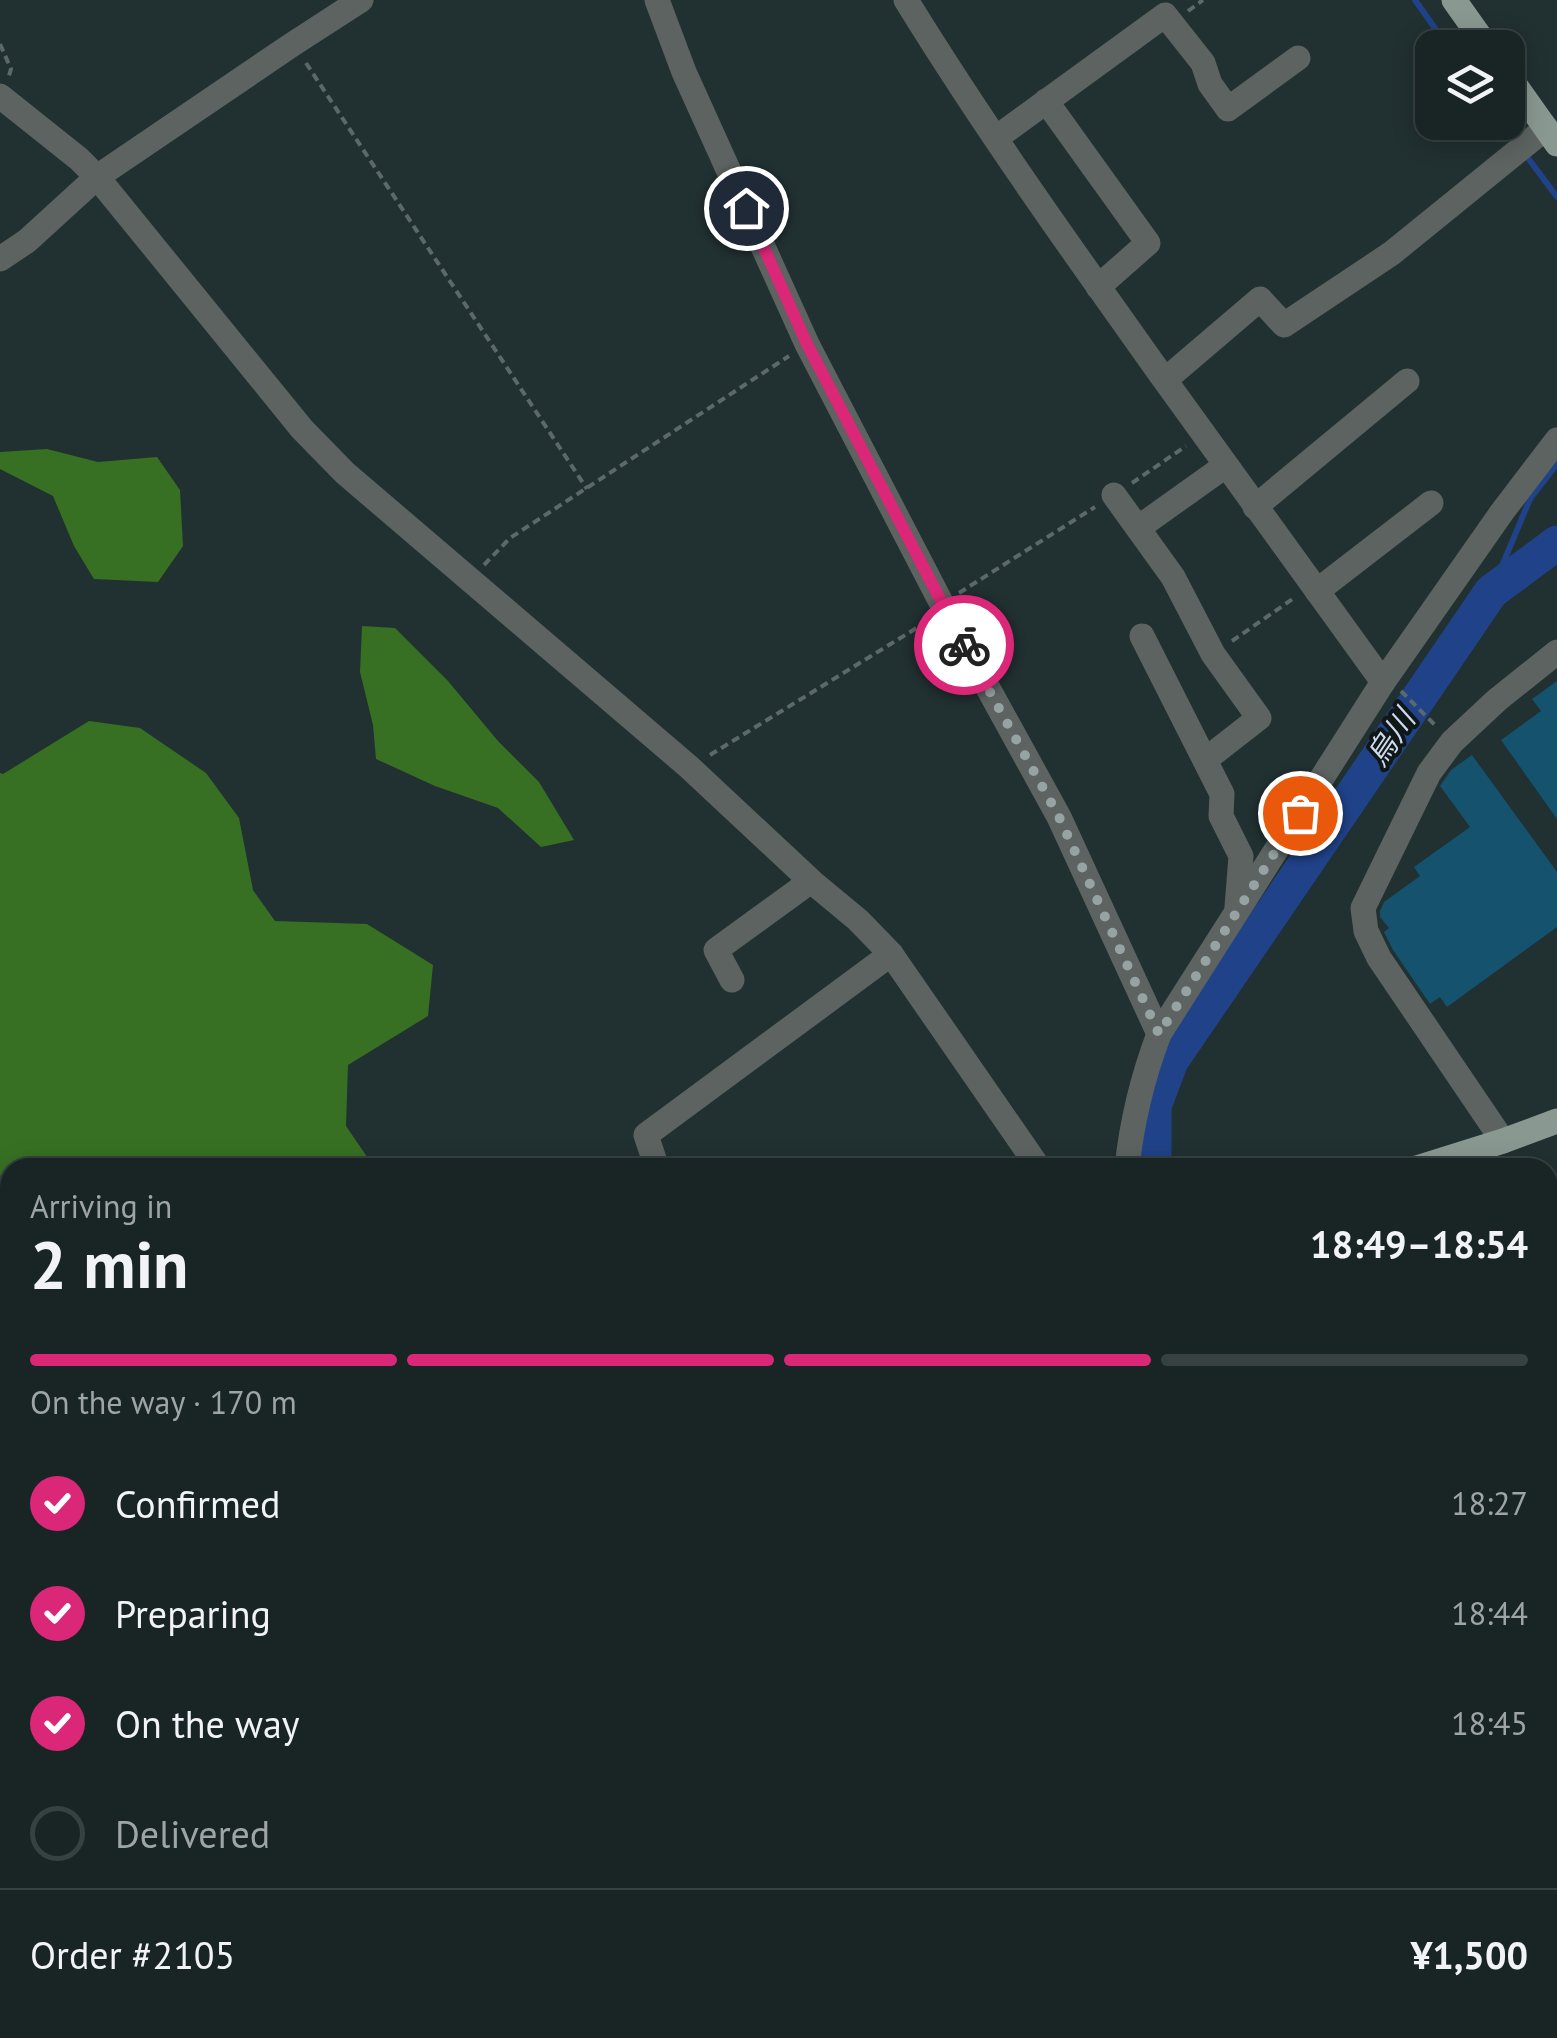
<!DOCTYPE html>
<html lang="en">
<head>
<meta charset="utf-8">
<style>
	:root { --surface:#192425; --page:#263032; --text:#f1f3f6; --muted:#9fa4a7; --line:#374142; --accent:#db2777 }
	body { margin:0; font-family:"PT Sans","Noto Sans JP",sans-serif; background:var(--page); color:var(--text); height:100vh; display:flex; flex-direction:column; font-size:38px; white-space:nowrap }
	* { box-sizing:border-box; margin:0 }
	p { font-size:32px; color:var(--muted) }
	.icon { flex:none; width:55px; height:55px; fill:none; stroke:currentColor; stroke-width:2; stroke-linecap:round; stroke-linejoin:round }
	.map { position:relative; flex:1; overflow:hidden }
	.sheet { position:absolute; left:0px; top:1158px; width:1558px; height:882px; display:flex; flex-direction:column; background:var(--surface); border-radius:30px 30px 0 0; box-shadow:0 5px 25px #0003,0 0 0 2px var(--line) }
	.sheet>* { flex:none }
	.fabs { position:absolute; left:1415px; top:30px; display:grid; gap:20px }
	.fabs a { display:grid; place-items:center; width:110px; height:110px; border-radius:20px; background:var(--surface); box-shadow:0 5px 25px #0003,0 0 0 2px var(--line); font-size:50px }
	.pin { position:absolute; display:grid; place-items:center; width:85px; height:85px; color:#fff; margin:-42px; border:5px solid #fff; border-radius:50%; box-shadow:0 2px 10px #0007 }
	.courier { position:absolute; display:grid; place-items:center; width:100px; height:100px; margin:-50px; border:8px solid #db2777; border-radius:50%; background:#fff; color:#222; box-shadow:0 2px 12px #0007 }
	.overview em { font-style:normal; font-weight:600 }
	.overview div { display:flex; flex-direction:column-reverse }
	.overview { display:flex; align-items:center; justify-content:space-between; height:170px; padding:0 30px }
	h1 { font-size:65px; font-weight:600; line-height:75px }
	.bar { display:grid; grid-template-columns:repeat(4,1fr); gap:15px 10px; align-content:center; height:120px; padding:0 30px }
	.bar i { height:12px; border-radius:8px; background:var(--line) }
	.bar .selected { background:var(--accent) }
	.bar p { grid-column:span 4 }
	.line { display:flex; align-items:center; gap:25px; padding:0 30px; border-top:2px solid var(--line) }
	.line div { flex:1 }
	ol { padding:0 30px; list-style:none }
	li { display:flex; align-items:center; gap:30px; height:110px }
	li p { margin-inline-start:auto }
	li .icon { padding:10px; border-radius:50%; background:var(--accent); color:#fff; stroke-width:4 }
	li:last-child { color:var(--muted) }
	li i { width:55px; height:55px; border:5px solid var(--line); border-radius:50% }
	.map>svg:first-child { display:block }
</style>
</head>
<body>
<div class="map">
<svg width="1557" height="2038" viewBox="0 0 1557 2038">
	<rect width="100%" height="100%" fill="#213031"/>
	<path fill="#2e4e24" d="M0,1534L10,1539V1752L0,1743Z"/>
	<g fill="#377023">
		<path d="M47,449L98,462L157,457L180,490L183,546L158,582L94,579L74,546L53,496L0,469V452Z"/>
		<path d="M362,626L395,628L448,681L498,741L539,782L574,840L541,847L498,808L435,786L376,759L373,725L360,672Z"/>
		<path d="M89,721L140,728L206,773L239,818L253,890L275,921L367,924L433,965L428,1016L348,1065L346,1126L374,1167L10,1168V1401L0,1402V773L3,774Z"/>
		<path d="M0,1436L10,1439V1539L0,1534Z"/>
		<path d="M0,1744L10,1752V1892H0Z"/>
	</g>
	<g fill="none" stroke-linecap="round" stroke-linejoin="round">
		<g stroke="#204288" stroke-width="6">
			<path d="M1415,0L1449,48"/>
			<path d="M1508,56L1519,71"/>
			<path d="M1503,122L1518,144"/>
			<path d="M1525,154L1557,197"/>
			<path d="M1491,592L1530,499L1557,464"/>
		</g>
		<g stroke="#204288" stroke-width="35">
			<path d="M1154,1168V1106L1171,1061L1491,592L1557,543"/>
			<path d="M618,2038L620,2030"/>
		</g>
	</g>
	<g fill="#14526d">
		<path d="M1557,681V819L1501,740L1541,711L1532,699Z"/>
		<path d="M1472,755L1557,872V927L1447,1007L1440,997L1430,1004L1393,950L1384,932L1389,928L1380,917V911L1384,902L1420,876L1414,867L1470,827L1440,786L1451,770Z"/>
	</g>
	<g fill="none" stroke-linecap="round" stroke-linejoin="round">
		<g stroke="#5c696a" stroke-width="4" stroke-dasharray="8 5" stroke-linecap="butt">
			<path d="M1188,11L1203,0"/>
			<path d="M0,44L11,69L8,79"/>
			<path d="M306,63L587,489"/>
			<path d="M1132,483L1186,446"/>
			<path d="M484,565L510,538L789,356"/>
			<path d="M959,593L1095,507"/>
			<path d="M1232,641L1294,598"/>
			<path d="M1401,691L1437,727"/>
			<path d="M710,755L928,621"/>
		</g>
		<g stroke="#5c6360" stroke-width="25">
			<path d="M657,0L684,72L807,344L945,610L1059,817L1159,1034"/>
			<path d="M906,0C986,130 1075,254 1164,379C1236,480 1309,581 1383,682"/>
			<path d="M0,96L79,159L97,177L302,429L345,473L689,767L811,881L858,920L891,954L1039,1168"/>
			<path d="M1046,101L1148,243L1098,287"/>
			<path d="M996,138L1165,15L1203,63L1210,84L1228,109L1298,58"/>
			<path d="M0,259L27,241L97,177L293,44L361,0"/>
			<path d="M1165,380L1260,299L1284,325L1392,253L1546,128"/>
			<path d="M1114,495L1173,577L1213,654L1259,718L1205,760"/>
			<path d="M1255,507L1407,381"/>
			<path d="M1138,528L1225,466"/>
			<path d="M1317,591L1431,503"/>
			<path d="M1142,636L1222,794L1221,816L1241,856L1237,907"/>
			<path d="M732,980L716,950L811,881"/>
			<path d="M1503,1141L1379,958L1366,931L1363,908L1429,773L1452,742L1497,700L1557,652"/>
			<path d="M657,1168L646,1135L891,954"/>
			<path d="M1127,1168C1132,1119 1142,1079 1159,1034L1383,682L1502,512L1557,440"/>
			<path d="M1548,1502L1557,1498"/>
			<path d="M1548,1742L1557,1772"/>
			<path d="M1548,1834L1557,1829"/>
			<path d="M1548,1957L1557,1953"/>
			<path d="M560,2030L561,2038"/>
			<path d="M1117,2030L1121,2038"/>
			<path d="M637,2038L638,2030"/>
		</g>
		<g stroke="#8a9892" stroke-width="25">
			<path d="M1454,0L1488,48"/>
			<path d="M1508,75L1557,144"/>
			<path d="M1417,1168L1503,1141L1557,1121"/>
			<path d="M0,1259L10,1261"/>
			<path d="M0,1412L10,1413"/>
			<path d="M128,2038L160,2030"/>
		</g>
	</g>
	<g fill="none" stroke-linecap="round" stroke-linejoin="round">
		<path stroke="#97a2a3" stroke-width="10" stroke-dasharray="0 18" d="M964,645L1059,817L1159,1034L1300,813"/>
		<path stroke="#db2777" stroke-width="12" d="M746,208L807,344L964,645"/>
	</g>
	<g text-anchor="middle" stroke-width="8" stroke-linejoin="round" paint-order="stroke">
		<g font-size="30" font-style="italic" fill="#cfdaef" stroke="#101717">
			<text transform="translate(1391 738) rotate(-56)" y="10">烏川</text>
		</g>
	</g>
</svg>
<div class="fabs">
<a><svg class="icon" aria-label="layers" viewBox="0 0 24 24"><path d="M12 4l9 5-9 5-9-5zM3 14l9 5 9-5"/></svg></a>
</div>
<div class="pin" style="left:1300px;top:813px;background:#ea580c"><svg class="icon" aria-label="bag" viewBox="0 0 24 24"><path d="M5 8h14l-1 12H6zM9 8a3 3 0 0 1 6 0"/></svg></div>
<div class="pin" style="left:746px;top:208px;background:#1f2937"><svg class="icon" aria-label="home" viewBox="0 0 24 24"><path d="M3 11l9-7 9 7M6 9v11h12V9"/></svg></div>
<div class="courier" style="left:964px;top:645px"><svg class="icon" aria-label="bike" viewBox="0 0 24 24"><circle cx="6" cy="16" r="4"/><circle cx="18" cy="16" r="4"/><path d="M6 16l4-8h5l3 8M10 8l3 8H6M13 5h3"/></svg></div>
<section class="sheet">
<div class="overview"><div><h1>2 min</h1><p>Arriving in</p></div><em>18:49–18:54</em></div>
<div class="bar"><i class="selected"></i><i class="selected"></i><i class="selected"></i><i></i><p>On the way · 170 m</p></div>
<ol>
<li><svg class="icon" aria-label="check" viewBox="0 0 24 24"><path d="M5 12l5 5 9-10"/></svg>Confirmed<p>18:27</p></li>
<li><svg class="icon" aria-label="check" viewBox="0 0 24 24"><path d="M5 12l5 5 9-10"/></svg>Preparing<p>18:44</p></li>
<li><svg class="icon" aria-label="check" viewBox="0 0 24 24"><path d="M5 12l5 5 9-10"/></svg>On the way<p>18:45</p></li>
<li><i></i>Delivered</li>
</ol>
<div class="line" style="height:130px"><div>Order #2105</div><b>¥1,500</b></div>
</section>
</div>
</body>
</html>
